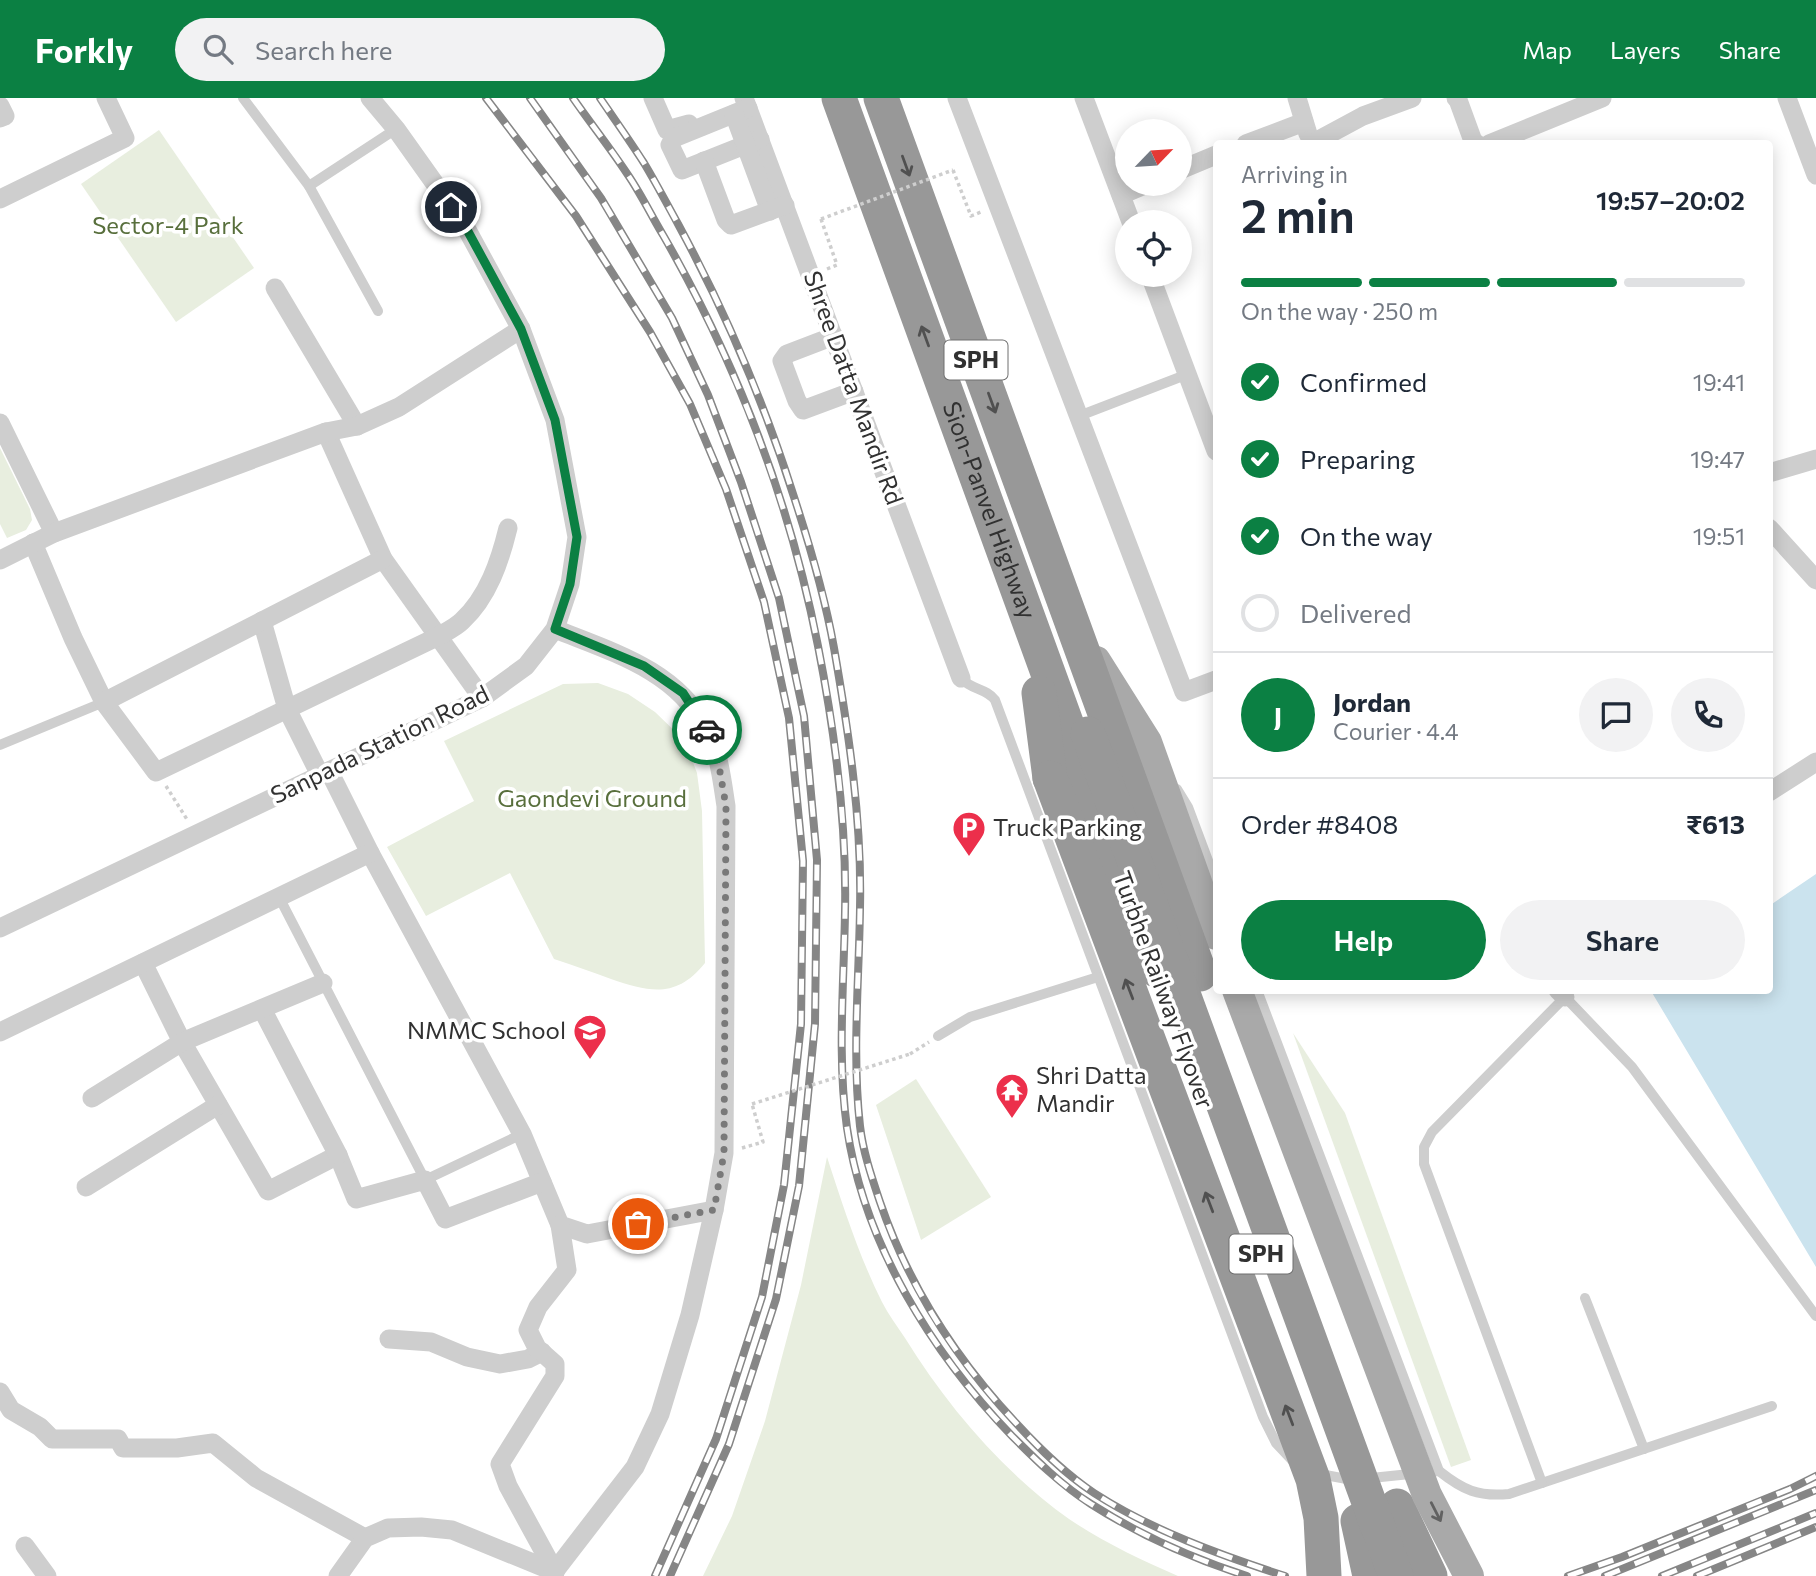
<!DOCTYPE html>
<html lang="en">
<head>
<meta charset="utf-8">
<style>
	:root { --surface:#fff; --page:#f2f2f3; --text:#1f2937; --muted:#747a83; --line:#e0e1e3; --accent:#0b8043 }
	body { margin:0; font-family:Commissioner,sans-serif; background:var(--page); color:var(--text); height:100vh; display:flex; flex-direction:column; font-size:26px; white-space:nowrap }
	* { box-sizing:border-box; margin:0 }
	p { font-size:23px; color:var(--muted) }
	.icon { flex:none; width:38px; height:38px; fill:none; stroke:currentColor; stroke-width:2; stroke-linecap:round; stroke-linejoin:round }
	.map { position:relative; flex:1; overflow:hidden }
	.details { position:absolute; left:1213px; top:42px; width:560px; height:854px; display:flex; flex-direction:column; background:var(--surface); border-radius:7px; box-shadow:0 4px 18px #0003 }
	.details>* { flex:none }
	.needle { width:46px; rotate:65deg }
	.fabs { position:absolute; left:1115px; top:21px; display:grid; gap:14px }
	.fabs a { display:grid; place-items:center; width:77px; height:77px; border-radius:50%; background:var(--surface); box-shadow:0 4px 18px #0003; font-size:35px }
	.pin { position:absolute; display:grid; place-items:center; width:60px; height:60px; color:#fff; margin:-30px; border:4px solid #fff; border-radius:50%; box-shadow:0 2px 7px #0007 }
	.courier { position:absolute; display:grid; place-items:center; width:70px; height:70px; margin:-35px; border:5px solid #0b8043; border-radius:50%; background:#fff; color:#222; box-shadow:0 2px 9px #0007 }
	.headline em { font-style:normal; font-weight:600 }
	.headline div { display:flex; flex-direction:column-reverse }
	.headline { display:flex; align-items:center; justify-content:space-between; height:119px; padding:0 28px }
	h1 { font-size:46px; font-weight:600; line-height:52px }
	.bar { display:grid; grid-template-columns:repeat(4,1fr); gap:10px 7px; align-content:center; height:84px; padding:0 28px }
	.bar i { height:9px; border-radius:5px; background:var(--line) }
	.bar .on { background:var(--accent) }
	.bar p { grid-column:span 4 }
	.line { display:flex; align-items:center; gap:18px; padding:0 28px; border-top:2px solid var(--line) }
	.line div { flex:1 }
	.round { display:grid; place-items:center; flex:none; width:74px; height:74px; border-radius:37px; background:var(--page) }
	ol { padding:0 28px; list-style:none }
	li { display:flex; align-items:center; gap:21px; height:77px }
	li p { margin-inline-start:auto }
	li .icon { padding:7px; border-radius:50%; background:var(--accent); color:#fff; stroke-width:4 }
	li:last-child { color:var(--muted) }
	li i { width:38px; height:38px; border:4px solid var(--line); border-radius:50% }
	.cta { display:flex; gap:14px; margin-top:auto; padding:14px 28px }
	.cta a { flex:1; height:80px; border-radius:42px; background:var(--accent); color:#fff; font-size:28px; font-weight:600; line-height:80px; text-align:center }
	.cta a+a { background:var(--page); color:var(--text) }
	header { display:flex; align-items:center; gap:42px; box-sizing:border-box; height:98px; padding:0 35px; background:var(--accent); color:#fff }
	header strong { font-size:33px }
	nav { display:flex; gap:38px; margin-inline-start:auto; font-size:24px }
	.search { width:490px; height:63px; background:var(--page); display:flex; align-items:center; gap:18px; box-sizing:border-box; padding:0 24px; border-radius:38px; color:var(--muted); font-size:26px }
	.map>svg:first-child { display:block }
</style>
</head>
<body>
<header>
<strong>Forkly</strong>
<div class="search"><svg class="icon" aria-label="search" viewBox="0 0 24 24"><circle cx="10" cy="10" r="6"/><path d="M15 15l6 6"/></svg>Search here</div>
<nav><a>Map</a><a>Layers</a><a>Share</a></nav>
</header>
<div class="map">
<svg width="1816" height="1478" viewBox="0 0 1816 1478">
	<rect width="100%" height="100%" fill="#fff"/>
	<g fill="#e8eedf">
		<path d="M159,32L254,170L176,224L81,86Z"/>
		<path d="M0,350L30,411L32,422L26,432L7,440L0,426Z"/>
		<path d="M598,585L628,596L655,614L685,643L697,675L702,713L705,865C676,901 650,894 611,881C592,874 573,867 554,861L510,775L426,818L387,749L474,703L444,643L563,586Z"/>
		<path d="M1293,935L1345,1015L1471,1362L1451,1369Z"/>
		<path d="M916,981L991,1099L921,1142L876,1007Z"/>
		<path d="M827,1059C843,1108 859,1158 882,1204C888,1216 897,1228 905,1240C947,1308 1003,1374 1069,1421C1103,1444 1141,1462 1178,1478H703L732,1418L765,1323L801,1187Z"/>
	</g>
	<path fill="#cbe3ee" d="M1816,776V1169L1651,893L1769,892V808Z"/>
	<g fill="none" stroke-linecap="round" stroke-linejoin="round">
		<g stroke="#cecece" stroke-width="3.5" stroke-dasharray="3.5 3.5" stroke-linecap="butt">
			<path d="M953,72L971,118L981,114"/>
			<path d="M821,121L837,167L827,171"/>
			<path d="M166,688L188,723"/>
			<path d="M910,956L929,944"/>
			<path d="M742,1050L763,1044L752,1006"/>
		</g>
		<g stroke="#cecece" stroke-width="10">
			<path d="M243,0L309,88L378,213"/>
			<path d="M309,88L396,31"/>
			<path d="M1079,318L1188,276"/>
			<path d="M961,580C971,592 986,590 995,602L1263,1319L1276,1345L1292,1362"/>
			<path d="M0,647L104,604"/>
			<path d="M1177,691L1188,709L1216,784"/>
			<path d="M279,799L425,1082L522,1036"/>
			<path d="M1257,892L1439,1373L1352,1382L1320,1376"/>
			<path d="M938,938L970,919L1098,879"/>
			<path d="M1585,1200L1644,1351"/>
			<path d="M1439,1373C1463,1392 1478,1399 1509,1396L1772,1308"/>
			<path d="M1542,1385L1424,1066V1049L1432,1034L1565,899L1632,969L1816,1218"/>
		</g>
		<g stroke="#cecece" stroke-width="19">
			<path d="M653,0L667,32L689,26"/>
			<path d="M744,0L961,580"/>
			<path d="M957,0L1184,594L1216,582"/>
			<path d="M1084,0L1131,124"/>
			<path d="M1297,0L1308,36"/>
			<path d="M1456,0L1458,2L1473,43L1477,46"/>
			<path d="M1787,0L1816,77"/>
			<path d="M0,8L5,18L0,20"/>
			<path d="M748,10L674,40L670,47L682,72L760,41"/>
			<path d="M734,16L770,113"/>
			<path d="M1246,46L1304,24"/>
			<path d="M1311,46L1363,18L1412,0"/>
			<path d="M1489,46L1602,0"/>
			<path d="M704,63L726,122L731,127L785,107"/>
			<path d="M1180,72L1216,57"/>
			<path d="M1121,97L1147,86"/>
			<path d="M0,101L125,40L106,0"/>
			<path d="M1150,177L1216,353"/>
			<path d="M275,190L357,328"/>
			<path d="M834,238L787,256L782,263L797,303L803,312L854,293"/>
			<path d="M0,325L54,435"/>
			<path d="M326,334L383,461L482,600"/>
			<path d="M1769,375L1816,361"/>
			<path d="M1769,430L1816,482"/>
			<path d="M33,445L73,540L104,604L156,674L439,538C446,534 456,529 462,523C488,499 500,463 508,430"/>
			<path d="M0,462L54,435L326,334L357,328L399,309L521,231"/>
			<path d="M262,523L287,611L320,677"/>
			<path d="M104,604L383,461"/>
			<path d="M329,673L370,755L522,1036L560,1127L587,1136L714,1112"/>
			<path d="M1769,694L1816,664"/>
			<path d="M0,830L482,600L526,568L555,531L570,486L577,439L555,322L521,231L465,128L396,31L370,0"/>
			<path d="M143,865L182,944L268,1093L338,1057L356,1101L425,1082L445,1121L542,1084"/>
			<path d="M1558,892L1565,899"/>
			<path d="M262,911L338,1057"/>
			<path d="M0,934L370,755"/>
			<path d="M92,1000L182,944L323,885"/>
			<path d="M86,1089L218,1007"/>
			<path d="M389,1241L431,1244L467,1259L500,1266L528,1261L542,1254"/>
			<path d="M0,1294L11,1312L40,1329L52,1341H118L123,1350H177L213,1345L256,1380L365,1440"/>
			<path d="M25,1448L47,1478"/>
			<path d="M555,1474L508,1388L500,1366L555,1278V1266L537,1250L528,1232L538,1209L567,1172L560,1127"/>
			<path d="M338,1478L365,1440L388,1430L421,1429L452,1432L555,1474"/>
			<path d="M551,1478L635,1369L660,1316L690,1217L714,1112L724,1055L726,708C722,682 719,653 706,630C676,572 612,554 555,531"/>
		</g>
		<path stroke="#a9a9a9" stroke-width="30" d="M1096,563L1147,644L1216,837"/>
		<g stroke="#989898" stroke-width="35">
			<path id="s1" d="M839,0L1156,872"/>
			<path d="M881,0L1200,876"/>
			<path d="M1039,595L1050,680"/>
			<path d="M1397,1408L1430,1478"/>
			<path d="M1358,1423L1370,1478"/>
		</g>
		<defs>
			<g id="rail">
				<path d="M486,0L576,118L650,234L690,306L726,391L764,504L789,620L803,763L801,926L784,1087L762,1199L716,1341L655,1478"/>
				<path d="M530,0L601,100L672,220L708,297L741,384L779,500L804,618L817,762L815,926L799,1088L776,1201L729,1346L670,1478"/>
				<path d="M573,0C591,26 611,51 628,77C641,96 651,117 663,137C736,264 790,404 818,548C835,635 847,725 845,814C844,886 837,959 847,1030C864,1146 932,1255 1012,1338C1036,1362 1061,1387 1091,1406C1138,1436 1194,1461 1247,1478"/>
				<path d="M600,0C615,22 630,43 644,65C656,85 667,106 678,126C725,213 764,304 794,399C810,448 825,499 834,550C849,636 862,723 860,810C859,883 852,956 860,1028C863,1054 872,1080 880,1104C909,1189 955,1260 1016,1325C1040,1351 1064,1375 1094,1395C1151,1432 1220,1457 1285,1478"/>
				<path d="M1568,1478L1622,1459L1790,1391L1816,1378"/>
				<path d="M1605,1478L1816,1392"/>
				<path d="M1662,1478L1816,1415"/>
				<path d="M1697,1478L1816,1429"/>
			</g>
		</defs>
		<use href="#rail" stroke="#868686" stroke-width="8"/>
		<use href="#rail" stroke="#fff" stroke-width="5" stroke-dasharray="16" stroke-linecap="butt"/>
		<g stroke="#cecece" stroke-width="3.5" stroke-dasharray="3.5 3.5" stroke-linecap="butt">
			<path d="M821,121L953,72"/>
			<path d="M752,1006L910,956"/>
		</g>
		<path stroke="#a9a9a9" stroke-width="30" d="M1237,892L1427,1397L1469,1478"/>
		<g stroke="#989898" stroke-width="35">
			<path d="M1088,636L1396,1478"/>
			<path d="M1050,680L1313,1381L1321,1420L1324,1478"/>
		</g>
	</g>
	<defs><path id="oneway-shaft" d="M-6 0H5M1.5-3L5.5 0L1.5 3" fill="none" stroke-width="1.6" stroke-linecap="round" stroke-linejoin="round" transform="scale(1.75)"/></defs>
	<g stroke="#505050">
		<use href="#oneway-shaft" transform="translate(906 68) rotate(70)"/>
		<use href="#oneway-shaft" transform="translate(925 238) rotate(-110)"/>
		<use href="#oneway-shaft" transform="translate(992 305) rotate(70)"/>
		<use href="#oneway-shaft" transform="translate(1129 891) rotate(-111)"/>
		<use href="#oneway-shaft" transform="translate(1209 1104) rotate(-111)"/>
		<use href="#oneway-shaft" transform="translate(1289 1317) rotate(-111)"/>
	</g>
	<use stroke="#616161" href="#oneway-shaft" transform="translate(1436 1414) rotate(63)"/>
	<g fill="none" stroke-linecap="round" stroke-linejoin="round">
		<path stroke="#797979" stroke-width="7" stroke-dasharray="0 12.6" d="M638,1126L714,1112L724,1055L726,708L719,668L707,632"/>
		<path stroke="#0b8043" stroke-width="9" d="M451,109L465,128L521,231L555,322L577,439L570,486L555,531L644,568L683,595L707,632"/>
	</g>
	<defs>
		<symbol id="parking-pin" viewBox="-11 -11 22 30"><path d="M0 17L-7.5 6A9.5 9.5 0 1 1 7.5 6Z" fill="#ec2f4b" stroke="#fff"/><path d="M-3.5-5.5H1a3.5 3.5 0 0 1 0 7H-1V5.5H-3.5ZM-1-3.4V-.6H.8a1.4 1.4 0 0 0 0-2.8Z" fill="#fff"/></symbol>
		<symbol id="school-pin" viewBox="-11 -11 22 30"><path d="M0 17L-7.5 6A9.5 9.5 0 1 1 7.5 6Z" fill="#ec2f4b" stroke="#fff"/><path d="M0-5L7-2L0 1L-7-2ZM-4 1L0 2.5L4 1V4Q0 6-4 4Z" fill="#fff"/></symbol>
		<symbol id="temple-pin" viewBox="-11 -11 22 30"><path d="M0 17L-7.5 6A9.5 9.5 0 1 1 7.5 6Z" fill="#ec2f4b" stroke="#fff"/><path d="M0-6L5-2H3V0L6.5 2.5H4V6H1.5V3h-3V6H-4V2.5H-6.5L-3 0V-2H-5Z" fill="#fff"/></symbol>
	</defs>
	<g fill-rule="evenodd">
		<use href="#parking-pin" x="950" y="711" width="38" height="52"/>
		<use href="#school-pin" x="571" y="914" width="38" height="52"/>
		<use href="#temple-pin" x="993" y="973" width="38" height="52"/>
	</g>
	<g text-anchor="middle" stroke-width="7" stroke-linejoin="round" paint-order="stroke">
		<g fill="#fff" stroke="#6f6f6f" stroke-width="2">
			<rect x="944.5" y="242.5" width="63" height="39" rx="5"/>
			<rect x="1229.5" y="1136.5" width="63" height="39" rx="5"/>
		</g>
		<g font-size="23" font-weight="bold" fill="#313131">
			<text x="976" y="270">SPH</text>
			<text x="1261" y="1164">SPH</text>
		</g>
		<g font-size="24" fill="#586f3c" stroke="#fff">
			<text x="168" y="136">Sector-4 Park</text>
			<text x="592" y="709">Gaondevi Ground</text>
		</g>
		<g font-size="24" fill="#313131" stroke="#fff">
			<text transform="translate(853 290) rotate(70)" y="8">Shree Datta Mandir Rd</text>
			<text dy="8" stroke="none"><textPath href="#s1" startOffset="439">Sion-Panvel Highway</textPath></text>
			<text transform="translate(380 647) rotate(-26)" y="8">Sanpada Station Road</text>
			<text transform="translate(1163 892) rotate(70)" y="8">Turbhe Railway Flyover</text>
		</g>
		<g font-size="24" fill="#313131" stroke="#fff" text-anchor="start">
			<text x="993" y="738">Truck Parking</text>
			<text x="566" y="941" text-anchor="end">NMMC School</text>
			<text x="1036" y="986">Shri Datta<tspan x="1036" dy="28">Mandir</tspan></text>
		</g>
	</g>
</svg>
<div class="fabs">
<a><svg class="needle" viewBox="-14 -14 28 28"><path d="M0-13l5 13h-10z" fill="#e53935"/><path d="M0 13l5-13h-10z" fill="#747a83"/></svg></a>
<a><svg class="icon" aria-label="locate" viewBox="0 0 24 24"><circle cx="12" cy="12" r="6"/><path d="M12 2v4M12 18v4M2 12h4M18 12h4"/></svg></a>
</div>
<div class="pin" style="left:638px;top:1126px;background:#ea580c"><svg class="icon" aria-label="bag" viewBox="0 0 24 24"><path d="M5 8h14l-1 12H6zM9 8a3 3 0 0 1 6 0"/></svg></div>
<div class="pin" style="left:451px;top:109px;background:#1f2937"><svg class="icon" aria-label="home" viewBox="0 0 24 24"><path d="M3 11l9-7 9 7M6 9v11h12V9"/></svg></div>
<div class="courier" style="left:707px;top:632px"><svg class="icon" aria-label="car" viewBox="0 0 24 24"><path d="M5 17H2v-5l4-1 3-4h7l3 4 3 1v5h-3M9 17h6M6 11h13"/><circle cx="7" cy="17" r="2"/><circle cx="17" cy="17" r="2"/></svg></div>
<section class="details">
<div class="headline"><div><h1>2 min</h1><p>Arriving in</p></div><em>19:57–20:02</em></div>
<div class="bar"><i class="on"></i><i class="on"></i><i class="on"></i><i></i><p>On the way · 250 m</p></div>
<ol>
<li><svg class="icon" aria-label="check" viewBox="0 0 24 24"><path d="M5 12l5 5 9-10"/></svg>Confirmed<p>19:41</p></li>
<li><svg class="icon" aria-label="check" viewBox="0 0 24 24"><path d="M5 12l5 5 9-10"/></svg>Preparing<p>19:47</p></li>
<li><svg class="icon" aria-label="check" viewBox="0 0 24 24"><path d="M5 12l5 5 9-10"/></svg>On the way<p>19:51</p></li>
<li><i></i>Delivered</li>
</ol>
<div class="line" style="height:126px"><b class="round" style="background:var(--accent);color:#fff">J</b><div><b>Jordan</b><p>Courier · 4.4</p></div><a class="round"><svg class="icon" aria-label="chat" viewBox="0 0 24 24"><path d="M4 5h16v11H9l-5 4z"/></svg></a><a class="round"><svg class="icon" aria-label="phone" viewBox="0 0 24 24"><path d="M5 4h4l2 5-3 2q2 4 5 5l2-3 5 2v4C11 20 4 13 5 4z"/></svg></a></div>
<div class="line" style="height:91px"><div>Order #8408</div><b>₹613</b></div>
<div class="cta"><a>Help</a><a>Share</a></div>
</section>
</div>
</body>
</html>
